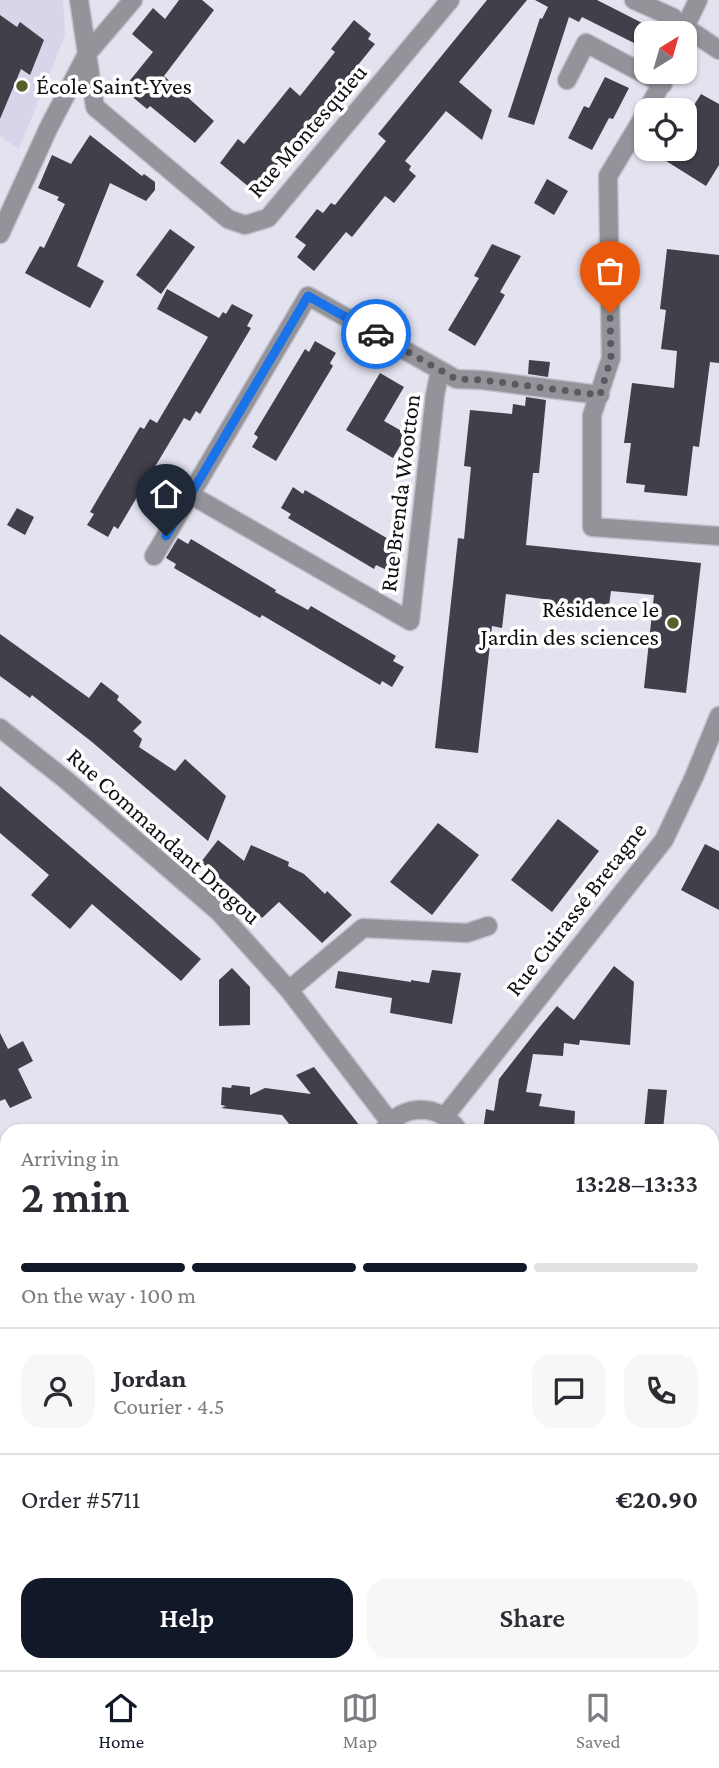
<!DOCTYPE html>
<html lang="en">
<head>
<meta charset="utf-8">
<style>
	:root { --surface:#fff; --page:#f7f7f7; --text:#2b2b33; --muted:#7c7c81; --line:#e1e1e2; --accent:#111827 }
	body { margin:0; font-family:"Crimson Pro",serif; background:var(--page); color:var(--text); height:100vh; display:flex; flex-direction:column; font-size:26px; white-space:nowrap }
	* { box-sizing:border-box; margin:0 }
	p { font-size:23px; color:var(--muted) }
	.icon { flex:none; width:38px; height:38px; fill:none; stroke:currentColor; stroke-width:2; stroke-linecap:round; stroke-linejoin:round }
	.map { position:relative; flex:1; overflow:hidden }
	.panel { position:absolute; left:0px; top:1124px; width:719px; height:548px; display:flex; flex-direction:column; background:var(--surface); border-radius:21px 21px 0 0; box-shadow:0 2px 5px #0004 }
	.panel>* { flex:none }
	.needle { width:46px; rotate:37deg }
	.fabs { position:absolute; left:634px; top:21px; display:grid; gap:14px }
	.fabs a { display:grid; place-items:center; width:63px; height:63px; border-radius:14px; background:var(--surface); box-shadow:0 2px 5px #0004; font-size:35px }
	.pin { position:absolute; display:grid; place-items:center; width:60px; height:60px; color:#fff; margin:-72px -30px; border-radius:50% 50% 50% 0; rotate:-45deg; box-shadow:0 0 7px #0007 }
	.pin .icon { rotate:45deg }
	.courier { position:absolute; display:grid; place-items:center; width:70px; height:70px; margin:-35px; border:5px solid #1a73e8; border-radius:50%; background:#fff; color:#222; box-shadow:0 2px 9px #0007 }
	.headline em { font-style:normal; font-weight:600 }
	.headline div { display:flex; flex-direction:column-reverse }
	.headline { display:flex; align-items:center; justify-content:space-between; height:119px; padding:0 21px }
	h1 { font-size:46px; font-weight:600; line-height:52px }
	.bar { display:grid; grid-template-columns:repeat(4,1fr); gap:10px 7px; align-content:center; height:84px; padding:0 21px }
	.bar i { height:9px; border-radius:5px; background:var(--line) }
	.bar .active { background:var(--accent) }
	.bar p { grid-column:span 4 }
	.line { display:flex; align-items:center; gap:18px; padding:0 21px; border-top:2px solid var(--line) }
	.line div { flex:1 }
	.round { display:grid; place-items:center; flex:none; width:74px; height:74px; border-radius:21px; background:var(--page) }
	.cta { display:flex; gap:14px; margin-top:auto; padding:14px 21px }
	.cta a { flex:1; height:80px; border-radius:21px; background:var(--accent); color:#fff; font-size:28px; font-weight:600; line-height:80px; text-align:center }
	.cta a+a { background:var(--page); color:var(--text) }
	.menu { display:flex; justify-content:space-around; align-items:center; height:98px; border-top:2px solid var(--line); background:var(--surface); font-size:19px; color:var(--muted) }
	.menu a { display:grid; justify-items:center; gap:4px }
	.menu .active { color:var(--accent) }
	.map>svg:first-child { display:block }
</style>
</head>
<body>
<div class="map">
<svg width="719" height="1670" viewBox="0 0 719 1670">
	<rect width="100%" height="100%" fill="#e3e2ef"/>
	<g fill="#d6d5e9">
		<path d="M0,0H63L65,35L19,149L0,136Z"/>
		<path d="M0,1366L7,1378V1496L0,1483Z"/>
	</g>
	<g fill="#403f4a">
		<path d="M179,0H202L214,10L164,76L214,121L195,143L150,106L147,109L123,89L153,52L132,34L153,8L165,19Z"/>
		<path d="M487,0H527L459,82L492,110L482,140L446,111L405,161L411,166L409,170L416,176L394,203L385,196L352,237L346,232L314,271L297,257L306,245L295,237L317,209L323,213L331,203L335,205L386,141L378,134Z"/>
		<path d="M535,0H597L650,27L640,46L582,17L579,22L569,17L534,125L508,117L540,18L542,19L548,7Z"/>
		<path d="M0,15L17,27L20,22L44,40L30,75L21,69L0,119Z"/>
		<path d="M354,20L371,34L368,39L375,44L255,192L220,163L238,139L244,144L290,87L300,96L335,52L331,49Z"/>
		<path d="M605,77L629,88L613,119L609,118L592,150L568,138L584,106L589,108Z"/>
		<path d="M701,94L719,104V165L706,186L647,149H684V121Z"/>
		<path d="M90,135L142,176L144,174L155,182V190L146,201L110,183L77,266L104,281L90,308L25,273L40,246L44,248L65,204L57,200L59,197L38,188L52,155L71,164Z"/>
		<path d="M547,179L568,191L554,215L534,203Z"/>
		<path d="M170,229L195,247L161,294L136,275Z"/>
		<path d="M492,244L521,256L500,292L505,295L475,346L448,330L479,278L474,276Z"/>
		<path d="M667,249L719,255V363L710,362L699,447L693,446L687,496L644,492L645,485L626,483L631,443H624L632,383L674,388L677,351L661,349L666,310L660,309Z"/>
		<path d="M167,289L219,318L223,312L226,314L232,304L253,315L247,326L251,328L200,414L196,411L190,421L184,418L118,529L114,526L108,537L87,525L94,514L90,512L140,427L144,429L150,419L157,423L208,337L157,309Z"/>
		<path d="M315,341L336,353L330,363L333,366L276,461L252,447L258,437L254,434L305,349L309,352Z"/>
		<path d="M529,360L550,362L548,377L528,374Z"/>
		<path d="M380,373L404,387L384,421L407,434L393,458L346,430Z"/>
		<path d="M526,397L546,400L539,473H533L526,545L701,563L686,693L644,688L654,595L611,591L609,606L593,604V611L550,607L551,600L506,594L502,628L492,626L478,753L435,748L458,538L464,539L471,467L464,466L470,410L512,414L513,404L525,406Z"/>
		<path d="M293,487L303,494L305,490L390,540L388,544L398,550L387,570L376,565L374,569L288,518L291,514L281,508Z"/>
		<path d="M17,508L34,517L25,535L7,525Z"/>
		<path d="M178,538L188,544L191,539L276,590L275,592L308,610L311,606L396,656L393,661L404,667L392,687L382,681L380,685L262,615L260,618L174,568L176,564L166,558Z"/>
		<path d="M0,634L89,698L101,682L119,696L117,700L142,722L133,731L142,739L139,747L175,771L185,759L226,796L208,841L92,742L32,695L30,698L0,676Z"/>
		<path d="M0,786L201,959L181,981L92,904L70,929L31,895L49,875L0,833Z"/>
		<path d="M558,819L599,851L552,912L511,880Z"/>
		<path d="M438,823L479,855L432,915L390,882Z"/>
		<path d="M218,840L244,861L251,845L289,862L288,866L304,874L325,894L327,891L352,915L322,943L279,902L262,918L239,895L201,862Z"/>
		<path d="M705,844L719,851V910L681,890Z"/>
		<path d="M614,966L634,982L630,1045L580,1040L579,1045L564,1043L563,1056L533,1054L526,1092L542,1094L539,1106L575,1111L574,1130H483L486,1109L494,1111L499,1079L538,1029L557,1006L574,1020Z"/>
		<path d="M232,968L250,987V1025L219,1026V980Z"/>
		<path d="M432,970L461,973L452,1024L390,1013L392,998L335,988L338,971L411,982V980L429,983Z"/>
		<path d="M0,1033L8,1049L23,1041L33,1061L18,1069L32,1098L10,1108L5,1099L0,1101Z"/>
		<path d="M314,1067L363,1130H294L282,1115L221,1108L226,1106L221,1105L222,1087L231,1088L232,1085L250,1087V1095L265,1088L311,1094L296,1075Z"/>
		<path d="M648,1089L667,1090L663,1130H644Z"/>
	</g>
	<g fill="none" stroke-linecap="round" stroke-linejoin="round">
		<defs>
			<g id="minor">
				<path d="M79,0L95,107L228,219L245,225L268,218L450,0"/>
				<path d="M634,0L672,17L685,27L698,0"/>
				<path d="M683,33L685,27L719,50"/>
				<path d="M567,80L586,43L663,84"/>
				<path d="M647,110L668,72"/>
				<path d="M646,113L608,176L611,358L592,415V527L719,536"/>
				<path d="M0,234L49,127L87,54L133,0"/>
				<path d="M191,495L410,621L435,395L440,371"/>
				<path d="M154,556L308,296L456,379L482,380L600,395"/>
				<path d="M0,728L66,780L219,912L289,990L390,1122"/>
				<path d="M289,990L363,928L467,933L488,926"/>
				<path d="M445,1116L664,840L694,777L719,716"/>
				<path d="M384,1130C403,1103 439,1103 458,1130"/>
				<path d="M712,1209L719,1210"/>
				<path d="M0,1290L7,1288"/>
				<path d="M0,1319L7,1332"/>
				<path d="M712,1552L719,1546"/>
				<path d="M189,1664L192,1670"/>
				<path d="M483,1664L486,1670"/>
				<path d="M699,1664L703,1670"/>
				<path d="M403,1670L413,1664"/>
			</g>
		</defs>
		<use href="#minor" stroke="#c1c0cc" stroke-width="21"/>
		<use href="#minor" stroke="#939399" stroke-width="18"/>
	</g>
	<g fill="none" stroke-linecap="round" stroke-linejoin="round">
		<path stroke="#5a5a61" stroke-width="7" stroke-dasharray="0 12.6" d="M376,334L456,379L482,380L600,395L611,358L610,313"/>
		<path stroke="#1a73e8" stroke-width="9" d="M166,536L308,296L376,334"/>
	</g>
	<g fill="#5a5e2b" stroke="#fff" stroke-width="2.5">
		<circle cx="22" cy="86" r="7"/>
		<circle cx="673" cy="623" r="7"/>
	</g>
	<g text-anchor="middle" stroke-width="7" stroke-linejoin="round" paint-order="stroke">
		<g font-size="24" fill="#101014" stroke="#fff" text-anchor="start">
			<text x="36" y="94">École Saint-Yves</text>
			<text x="659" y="617" text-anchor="end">Résidence le<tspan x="659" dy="28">Jardin des sciences</tspan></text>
		</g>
		<g font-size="24" fill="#101014" stroke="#fff">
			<text transform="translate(307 131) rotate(-49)" y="8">Rue Montesquieu</text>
			<text transform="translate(400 493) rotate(-83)" y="8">Rue Brenda Wootton</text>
			<text transform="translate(164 836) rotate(42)" y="8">Rue Commandant Drogou</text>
			<text transform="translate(576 909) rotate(-52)" y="8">Rue Cuirassé Bretagne</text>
		</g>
	</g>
</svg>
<div class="fabs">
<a><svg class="needle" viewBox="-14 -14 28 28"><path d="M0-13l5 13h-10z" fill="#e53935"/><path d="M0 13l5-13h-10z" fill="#7c7c81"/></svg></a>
<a><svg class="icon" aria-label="locate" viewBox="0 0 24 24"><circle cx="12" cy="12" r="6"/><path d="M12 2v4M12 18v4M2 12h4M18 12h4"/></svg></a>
</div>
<div class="pin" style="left:610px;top:313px;background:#ea580c"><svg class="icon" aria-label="bag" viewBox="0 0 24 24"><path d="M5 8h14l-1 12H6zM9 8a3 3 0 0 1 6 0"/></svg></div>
<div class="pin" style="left:166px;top:536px;background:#1f2937"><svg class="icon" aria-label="home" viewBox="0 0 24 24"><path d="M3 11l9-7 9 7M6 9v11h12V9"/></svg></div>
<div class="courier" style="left:376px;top:334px"><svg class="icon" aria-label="car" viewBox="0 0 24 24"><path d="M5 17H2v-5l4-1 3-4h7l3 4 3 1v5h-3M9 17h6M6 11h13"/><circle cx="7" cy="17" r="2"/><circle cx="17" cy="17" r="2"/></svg></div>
<section class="panel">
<div class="headline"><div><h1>2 min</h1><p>Arriving in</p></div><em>13:28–13:33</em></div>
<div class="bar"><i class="active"></i><i class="active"></i><i class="active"></i><i></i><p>On the way · 100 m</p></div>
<div class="line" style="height:126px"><a class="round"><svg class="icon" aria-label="person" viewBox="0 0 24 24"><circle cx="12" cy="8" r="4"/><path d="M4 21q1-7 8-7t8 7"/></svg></a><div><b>Jordan</b><p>Courier · 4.5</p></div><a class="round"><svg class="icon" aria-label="chat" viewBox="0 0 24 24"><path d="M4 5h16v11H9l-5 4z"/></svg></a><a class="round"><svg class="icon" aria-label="phone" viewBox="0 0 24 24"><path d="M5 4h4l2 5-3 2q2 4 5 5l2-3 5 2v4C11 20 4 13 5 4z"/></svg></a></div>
<div class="line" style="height:91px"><div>Order #5711</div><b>€20.90</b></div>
<div class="cta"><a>Help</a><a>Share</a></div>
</section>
</div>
<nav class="menu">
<a class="active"><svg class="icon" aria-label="home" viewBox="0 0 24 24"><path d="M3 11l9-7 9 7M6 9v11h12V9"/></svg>Home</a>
<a><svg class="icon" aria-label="map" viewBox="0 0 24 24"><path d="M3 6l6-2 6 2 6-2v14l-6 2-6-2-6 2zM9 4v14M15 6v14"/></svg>Map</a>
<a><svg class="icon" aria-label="saved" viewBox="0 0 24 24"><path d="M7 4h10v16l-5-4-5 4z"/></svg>Saved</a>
</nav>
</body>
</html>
